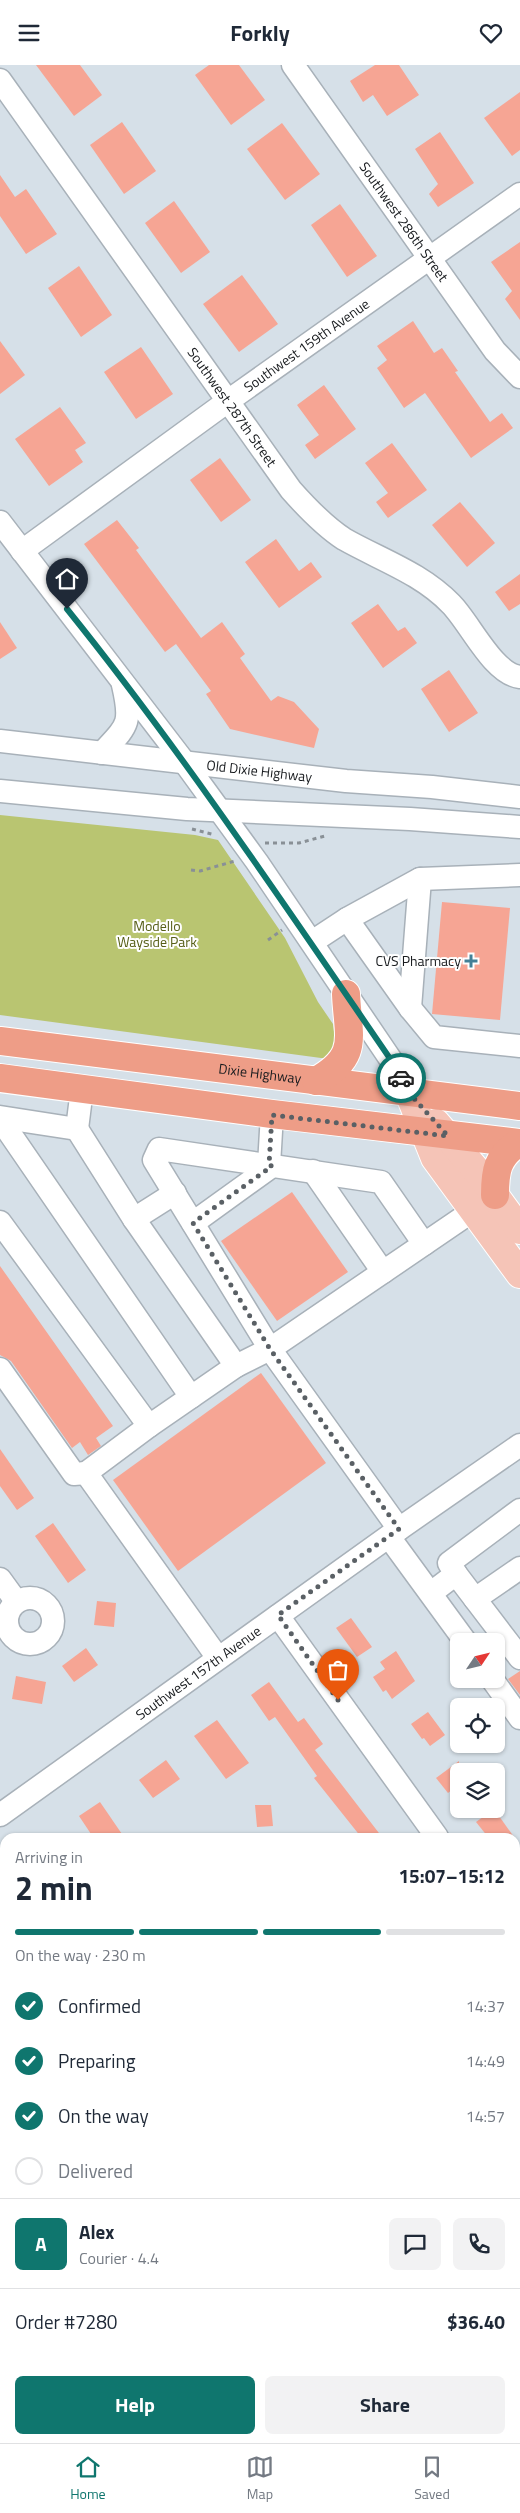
<!DOCTYPE html>
<html lang="en">
<head>
<meta charset="utf-8">
<style>
	:root { --surface:#fff; --page:#f2f2f3; --text:#1f2937; --muted:#747a83; --line:#e0e1e3; --accent:#0f766e }
	body { margin:0; font-family:"Titillium Web",sans-serif; background:var(--page); color:var(--text); height:100vh; display:flex; flex-direction:column; font-size:19px; white-space:nowrap }
	* { box-sizing:border-box; margin:0 }
	p { font-size:16px; color:var(--muted) }
	.icon { flex:none; width:28px; height:28px; fill:none; stroke:currentColor; stroke-width:2; stroke-linecap:round; stroke-linejoin:round }
	.map { position:relative; flex:1; overflow:hidden }
	.panel { position:absolute; left:0px; top:1768px; width:520px; height:611px; display:flex; flex-direction:column; background:var(--surface); border-radius:15px 15px 0 0; box-shadow:0 1px 4px #0004 }
	.panel>* { flex:none }
	.needle { width:32px; rotate:55deg }
	.tools { position:absolute; left:450px; top:1568px; display:grid; gap:10px }
	.tools a { display:grid; place-items:center; width:55px; height:55px; border-radius:8px; background:var(--surface); box-shadow:0 1px 4px #0004; font-size:25px }
	.pin { position:absolute; display:grid; place-items:center; width:42px; height:42px; color:#fff; margin:-51px -21px; border-radius:50% 50% 50% 0; rotate:-45deg; box-shadow:0 0 5px #0007 }
	.pin .icon { rotate:45deg }
	.courier { position:absolute; display:grid; place-items:center; width:50px; height:50px; margin:-25px; border:4px solid #0f766e; border-radius:50%; background:#fff; color:#222; box-shadow:0 1px 6px #0007 }
	.overview em { font-style:normal; font-weight:700 }
	.overview div { display:flex; flex-direction:column-reverse }
	.overview { display:flex; align-items:center; justify-content:space-between; height:85px; padding:0 15px }
	h1 { font-size:32px; font-weight:700; line-height:38px }
	.bar { display:grid; grid-template-columns:repeat(4,1fr); gap:8px 5px; align-content:center; height:60px; padding:0 15px }
	.bar i { height:6px; border-radius:4px; background:var(--line) }
	.bar .current { background:var(--accent) }
	.bar p { grid-column:span 4 }
	.line { display:flex; align-items:center; gap:12px; padding:0 15px; border-top:1px solid var(--line) }
	.line div { flex:1 }
	.round { display:grid; place-items:center; flex:none; width:52px; height:52px; border-radius:8px; background:var(--page) }
	ol { padding:0 15px; list-style:none }
	li { display:flex; align-items:center; gap:15px; height:55px }
	li p { margin-inline-start:auto }
	li .icon { padding:5px; border-radius:50%; background:var(--accent); color:#fff; stroke-width:4 }
	li:last-child { color:var(--muted) }
	li i { width:28px; height:28px; border:2px solid var(--line); border-radius:50% }
	.action { display:flex; gap:10px; margin-top:auto; padding:10px 15px }
	.action a { flex:1; height:58px; border-radius:8px; background:var(--accent); color:#fff; font-size:20px; font-weight:700; line-height:58px; text-align:center }
	.action a+a { background:var(--page); color:var(--text) }
	header { display:flex; justify-content:space-between; align-items:center; height:65px; padding:0 15px; background:var(--surface); font-size:22px; font-weight:700 }
	.menu { display:flex; justify-content:space-around; align-items:center; height:70px; border-top:1px solid var(--line); background:var(--surface); font-size:14px; color:var(--muted) }
	.menu a { display:grid; justify-items:center; gap:2px }
	.menu .current { color:var(--accent) }
	.map>svg:first-child { display:block }
</style>
</head>
<body>
<header><svg class="icon" aria-label="menu" viewBox="0 0 24 24"><path d="M4 6h16M4 12h16M4 18h16"/></svg>Forkly<svg class="icon" aria-label="heart" viewBox="0 0 24 24"><path d="M12 20l-8-8c-3-5 5-10 8-4 3-6 11-1 8 4z"/></svg></header>
<div class="map">
<svg width="520" height="2378" viewBox="0 0 520 2378">
	<rect width="100%" height="100%" fill="#d6e0e8"/>
	<path fill="#b9c571" d="M0,750L195,770L218,775L285,873L318,937L333,959L336,982L328,993H321L0,950Z"/>
	<g fill="#f6a594">
		<path d="M36,0H80L102,30L74,51Z"/>
		<path d="M209,0H239L265,35L231,60L195,10Z"/>
		<path d="M375,0H399L419,30L387,51L373,30L363,37L350,16Z"/>
		<path d="M520,27V85L512,91L484,53Z"/>
		<path d="M122,57L156,106L124,129L90,80Z"/>
		<path d="M282,58L320,109L285,135L247,84Z"/>
		<path d="M440,67L474,118L438,142L429,129L438,119L415,84Z"/>
		<path d="M0,110L15,132L26,124L57,169L26,189L0,151Z"/>
		<path d="M174,136L210,187L181,208L145,158Z"/>
		<path d="M340,139L377,191L347,212L311,160Z"/>
		<path d="M520,177V255L505,234L512,226L491,197Z"/>
		<path d="M79,201L112,250L81,272L48,223Z"/>
		<path d="M242,210L278,259L239,287L203,239Z"/>
		<path d="M413,256L434,288L442,283L458,306L455,307L490,357L502,348L513,363L471,393L425,328L404,343L377,303L387,295L377,281Z"/>
		<path d="M0,276L25,310L0,329Z"/>
		<path d="M141,282L173,329L136,354L104,307Z"/>
		<path d="M324,320L356,364L315,394L305,380L319,370L297,340Z"/>
		<path d="M60,342L86,378L75,385L83,397L49,421L15,374Z"/>
		<path d="M392,378L427,425L388,453L376,437L388,428L365,398Z"/>
		<path d="M220,393L251,435L221,457L190,415Z"/>
		<path d="M460,437L495,478L467,502L432,460Z"/>
		<path d="M117,455L139,483L136,485L201,573L222,557L245,589L240,593L271,636L278,631L294,637L319,664L314,683L230,664L206,629L211,626L176,579L165,587L84,479Z"/>
		<path d="M276,474L299,506L311,497L322,512L279,543L245,497Z"/>
		<path d="M520,509V539L509,546L495,527Z"/>
		<path d="M378,539L398,566L405,562L417,578L383,603L351,558Z"/>
		<path d="M0,557L17,583L0,594Z"/>
		<path d="M449,605L478,648L449,667L421,624Z"/>
		<path d="M442,837L510,843L500,955L432,949Z"/>
		<path d="M292,1127L348,1207L277,1256L221,1176Z"/>
		<path d="M0,1201L113,1361L96,1373L101,1381L88,1390L80,1377L72,1383L11,1296L0,1290Z"/>
		<path d="M261,1308L326,1398L178,1506L113,1415Z"/>
		<path d="M0,1384L34,1433L17,1445L0,1421Z"/>
		<path d="M53,1458L86,1505L68,1518L35,1471Z"/>
		<path d="M97,1536L116,1538L114,1562L94,1560Z"/>
		<path d="M351,1553L372,1582L357,1592L336,1563Z"/>
		<path d="M86,1583L98,1600L74,1617L62,1601Z"/>
		<path d="M396,1586L415,1616L392,1634L386,1625L383,1627L373,1612L385,1604L380,1597Z"/>
		<path d="M520,1606V1630L508,1614Z"/>
		<path d="M16,1611L46,1617L42,1639L12,1634Z"/>
		<path d="M269,1617L298,1657L304,1653L323,1679L315,1685L382,1772H361L314,1713L317,1711L275,1652L269,1656L251,1630Z"/>
		<path d="M428,1647L445,1670L430,1681L424,1673L422,1674L411,1659Z"/>
		<path d="M217,1655L249,1698L226,1714L194,1671Z"/>
		<path d="M166,1695L180,1714L153,1733L139,1715Z"/>
		<path d="M459,1696V1719L448,1728L436,1713Z"/>
		<path d="M100,1737L124,1772H93L79,1751Z"/>
		<path d="M255,1740H271L273,1761L257,1762Z"/>
		<path d="M494,1744L514,1772H488L476,1757Z"/>
	</g>
	<g fill="none" stroke-linecap="round" stroke-linejoin="round">
		<defs>
			<g id="minor">
				<path id="s1" d="M293,0L495,286L520,312"/>
				<path id="s2" d="M0,15L291,425C307,443 324,461 344,474C381,495 421,508 451,539C470,558 493,609 520,612"/>
				<path d="M0,457L185,698L257,797L391,995L409,1028"/>
				<path id="s3" d="M22,486L228,336L520,129"/>
				<path id="s4" d="M0,676L346,716L432,722L520,732"/>
				<path d="M102,688C128,660 132,659 123,620"/>
				<path d="M0,726L187,744L410,754L520,762"/>
				<path d="M347,854L410,943L434,972L520,981"/>
				<path d="M312,877L347,854L420,814L520,810"/>
				<path d="M410,943L420,814"/>
				<path d="M0,1052L77,1064L134,1154L236,1301L149,1361L0,1157"/>
				<path d="M0,1054L191,1332"/>
				<path d="M77,1064L82,1024"/>
				<path d="M269,1100L272,1049"/>
				<path d="M313,1106L383,1207"/>
				<path d="M134,1154L175,1128"/>
				<path d="M193,1158L272,1101"/>
				<path d="M236,1301L270,1284L474,1145"/>
				<path d="M0,1304L74,1409L86,1408"/>
				<path d="M149,1361L86,1408L218,1593"/>
				<path d="M399,1464L270,1284L154,1095L159,1084L381,1117L424,1179"/>
				<path d="M389,1472L465,1576"/>
				<path d="M456,1509L475,1534L520,1503"/>
				<path d="M0,1514L16,1536"/>
				<path d="M431,1528L456,1509L449,1498L520,1445"/>
				<circle cx="30" cy="1556" r="23"/>
				<path d="M475,1534L520,1593"/>
				<path d="M278,1551L437,1772"/>
				<path d="M492,1614L520,1653"/>
				<path id="s5" d="M0,1750L399,1464L520,1380"/>
				<path d="M0,1814L5,1821"/>
				<path d="M0,1861L5,1868"/>
				<path d="M515,1881L520,1888"/>
				<path d="M515,2005L520,2001"/>
				<path d="M0,2054L5,2051"/>
				<path d="M0,2189L5,2196"/>
				<path d="M515,2217L520,2224"/>
				<path d="M133,2374L136,2378"/>
				<path d="M385,2374L388,2378"/>
			</g>
			<g id="major">
				<path d="M409,1028L435,1093L520,1209"/>
				<path d="M436,1058L477,1106L520,1165"/>
			</g>
			<g id="highway">
				<path id="s6" d="M0,976L520,1041"/>
				<path d="M0,1013L272,1049L520,1078"/>
				<path d="M316,1016C360,991 348,973 346,929"/>
				<path d="M495,1130C495,1106 497,1092 518,1078"/>
			</g>
		</defs>
		<use href="#minor" stroke="#a8b1b9" stroke-width="25"/>
		<use href="#major" stroke="#fff" stroke-width="30"/>
		<use href="#highway" stroke="#fff" stroke-width="30"/>
		<g stroke="#899096" stroke-width="3" stroke-dasharray="4 4" stroke-linecap="butt">
			<path d="M192,764L215,770"/>
			<path d="M265,778H299L325,771"/>
			<path d="M191,805L200,806L235,796"/>
			<path d="M268,875L282,865"/>
		</g>
		<use href="#minor" stroke="#fff" stroke-width="22"/>
		<use href="#major" stroke="#f5c4b7" stroke-width="28"/>
		<use href="#highway" stroke="#ee9d87" stroke-width="28"/>
	</g>
	<g fill="none" stroke-linecap="round" stroke-linejoin="round">
		<path stroke="#5a6065" stroke-width="5" stroke-dasharray="0 9" d="M338,1635L278,1550L399,1464L270,1284L193,1158L272,1101L269,1100L272,1050L448,1071L409,1028L401,1013"/>
		<path stroke="#0f766e" stroke-width="6" d="M67,544C183,688 286,842 391,995L401,1013"/>
	</g>
	<path fill="#438097" stroke="#fff" stroke-width="2" d="M468.5 888.5h5v5h5v5h-5v5h-5v-5h-5v-5h5z"/>
	<g text-anchor="middle" stroke-width="4" stroke-linejoin="round" paint-order="stroke">
		<g font-size="14" fill="#181b1e" stroke="#fff">
			<text dy="5" stroke="none"><textPath href="#s1" startOffset="192">Southwest 286th Street</textPath></text>
			<text dy="5" stroke="none"><textPath href="#s3" startOffset="351">Southwest 159th Avenue</textPath></text>
			<text dy="5" stroke="none"><textPath href="#s2" startOffset="401">Southwest 287th Street</textPath></text>
			<text dy="5" stroke="none"><textPath href="#s4" startOffset="261">Old Dixie Highway</textPath></text>
			<text dy="5" stroke="none"><textPath href="#s6" startOffset="262">Dixie Highway</textPath></text>
			<text dy="5" stroke="none"><textPath href="#s5" startOffset="244">Southwest 157th Avenue</textPath></text>
		</g>
		<g font-size="14" fill="#565e16" stroke="#fff">
			<text x="157" y="866">Modello<tspan x="157" dy="16">Wayside Park</tspan></text>
		</g>
		<g font-size="14" fill="#181b1e" stroke="#fff" text-anchor="end">
			<text x="461" y="901">CVS Pharmacy</text>
		</g>
	</g>
</svg>
<div class="tools">
<a><svg class="needle" viewBox="-14 -14 28 28"><path d="M0-13l5 13h-10z" fill="#e53935"/><path d="M0 13l5-13h-10z" fill="#747a83"/></svg></a>
<a><svg class="icon" aria-label="locate" viewBox="0 0 24 24"><circle cx="12" cy="12" r="6"/><path d="M12 2v4M12 18v4M2 12h4M18 12h4"/></svg></a>
<a><svg class="icon" aria-label="layers" viewBox="0 0 24 24"><path d="M12 4l9 5-9 5-9-5zM3 14l9 5 9-5"/></svg></a>
</div>
<div class="pin" style="left:338px;top:1635px;background:#ea580c"><svg class="icon" aria-label="bag" viewBox="0 0 24 24"><path d="M5 8h14l-1 12H6zM9 8a3 3 0 0 1 6 0"/></svg></div>
<div class="pin" style="left:67px;top:544px;background:#1f2937"><svg class="icon" aria-label="home" viewBox="0 0 24 24"><path d="M3 11l9-7 9 7M6 9v11h12V9"/></svg></div>
<div class="courier" style="left:401px;top:1013px"><svg class="icon" aria-label="car" viewBox="0 0 24 24"><path d="M5 17H2v-5l4-1 3-4h7l3 4 3 1v5h-3M9 17h6M6 11h13"/><circle cx="7" cy="17" r="2"/><circle cx="17" cy="17" r="2"/></svg></div>
<section class="panel">
<div class="overview"><div><h1>2 min</h1><p>Arriving in</p></div><em>15:07–15:12</em></div>
<div class="bar"><i class="current"></i><i class="current"></i><i class="current"></i><i></i><p>On the way · 230 m</p></div>
<ol>
<li><svg class="icon" aria-label="check" viewBox="0 0 24 24"><path d="M5 12l5 5 9-10"/></svg>Confirmed<p>14:37</p></li>
<li><svg class="icon" aria-label="check" viewBox="0 0 24 24"><path d="M5 12l5 5 9-10"/></svg>Preparing<p>14:49</p></li>
<li><svg class="icon" aria-label="check" viewBox="0 0 24 24"><path d="M5 12l5 5 9-10"/></svg>On the way<p>14:57</p></li>
<li><i></i>Delivered</li>
</ol>
<div class="line" style="height:90px"><b class="round" style="background:var(--accent);color:#fff">A</b><div><b>Alex</b><p>Courier · 4.4</p></div><a class="round"><svg class="icon" aria-label="chat" viewBox="0 0 24 24"><path d="M4 5h16v11H9l-5 4z"/></svg></a><a class="round"><svg class="icon" aria-label="phone" viewBox="0 0 24 24"><path d="M5 4h4l2 5-3 2q2 4 5 5l2-3 5 2v4C11 20 4 13 5 4z"/></svg></a></div>
<div class="line" style="height:65px"><div>Order #7280</div><b>$36.40</b></div>
<div class="action"><a>Help</a><a>Share</a></div>
</section>
</div>
<nav class="menu">
<a class="current"><svg class="icon" aria-label="home" viewBox="0 0 24 24"><path d="M3 11l9-7 9 7M6 9v11h12V9"/></svg>Home</a>
<a><svg class="icon" aria-label="map" viewBox="0 0 24 24"><path d="M3 6l6-2 6 2 6-2v14l-6 2-6-2-6 2zM9 4v14M15 6v14"/></svg>Map</a>
<a><svg class="icon" aria-label="saved" viewBox="0 0 24 24"><path d="M7 4h10v16l-5-4-5 4z"/></svg>Saved</a>
</nav>
</body>
</html>
